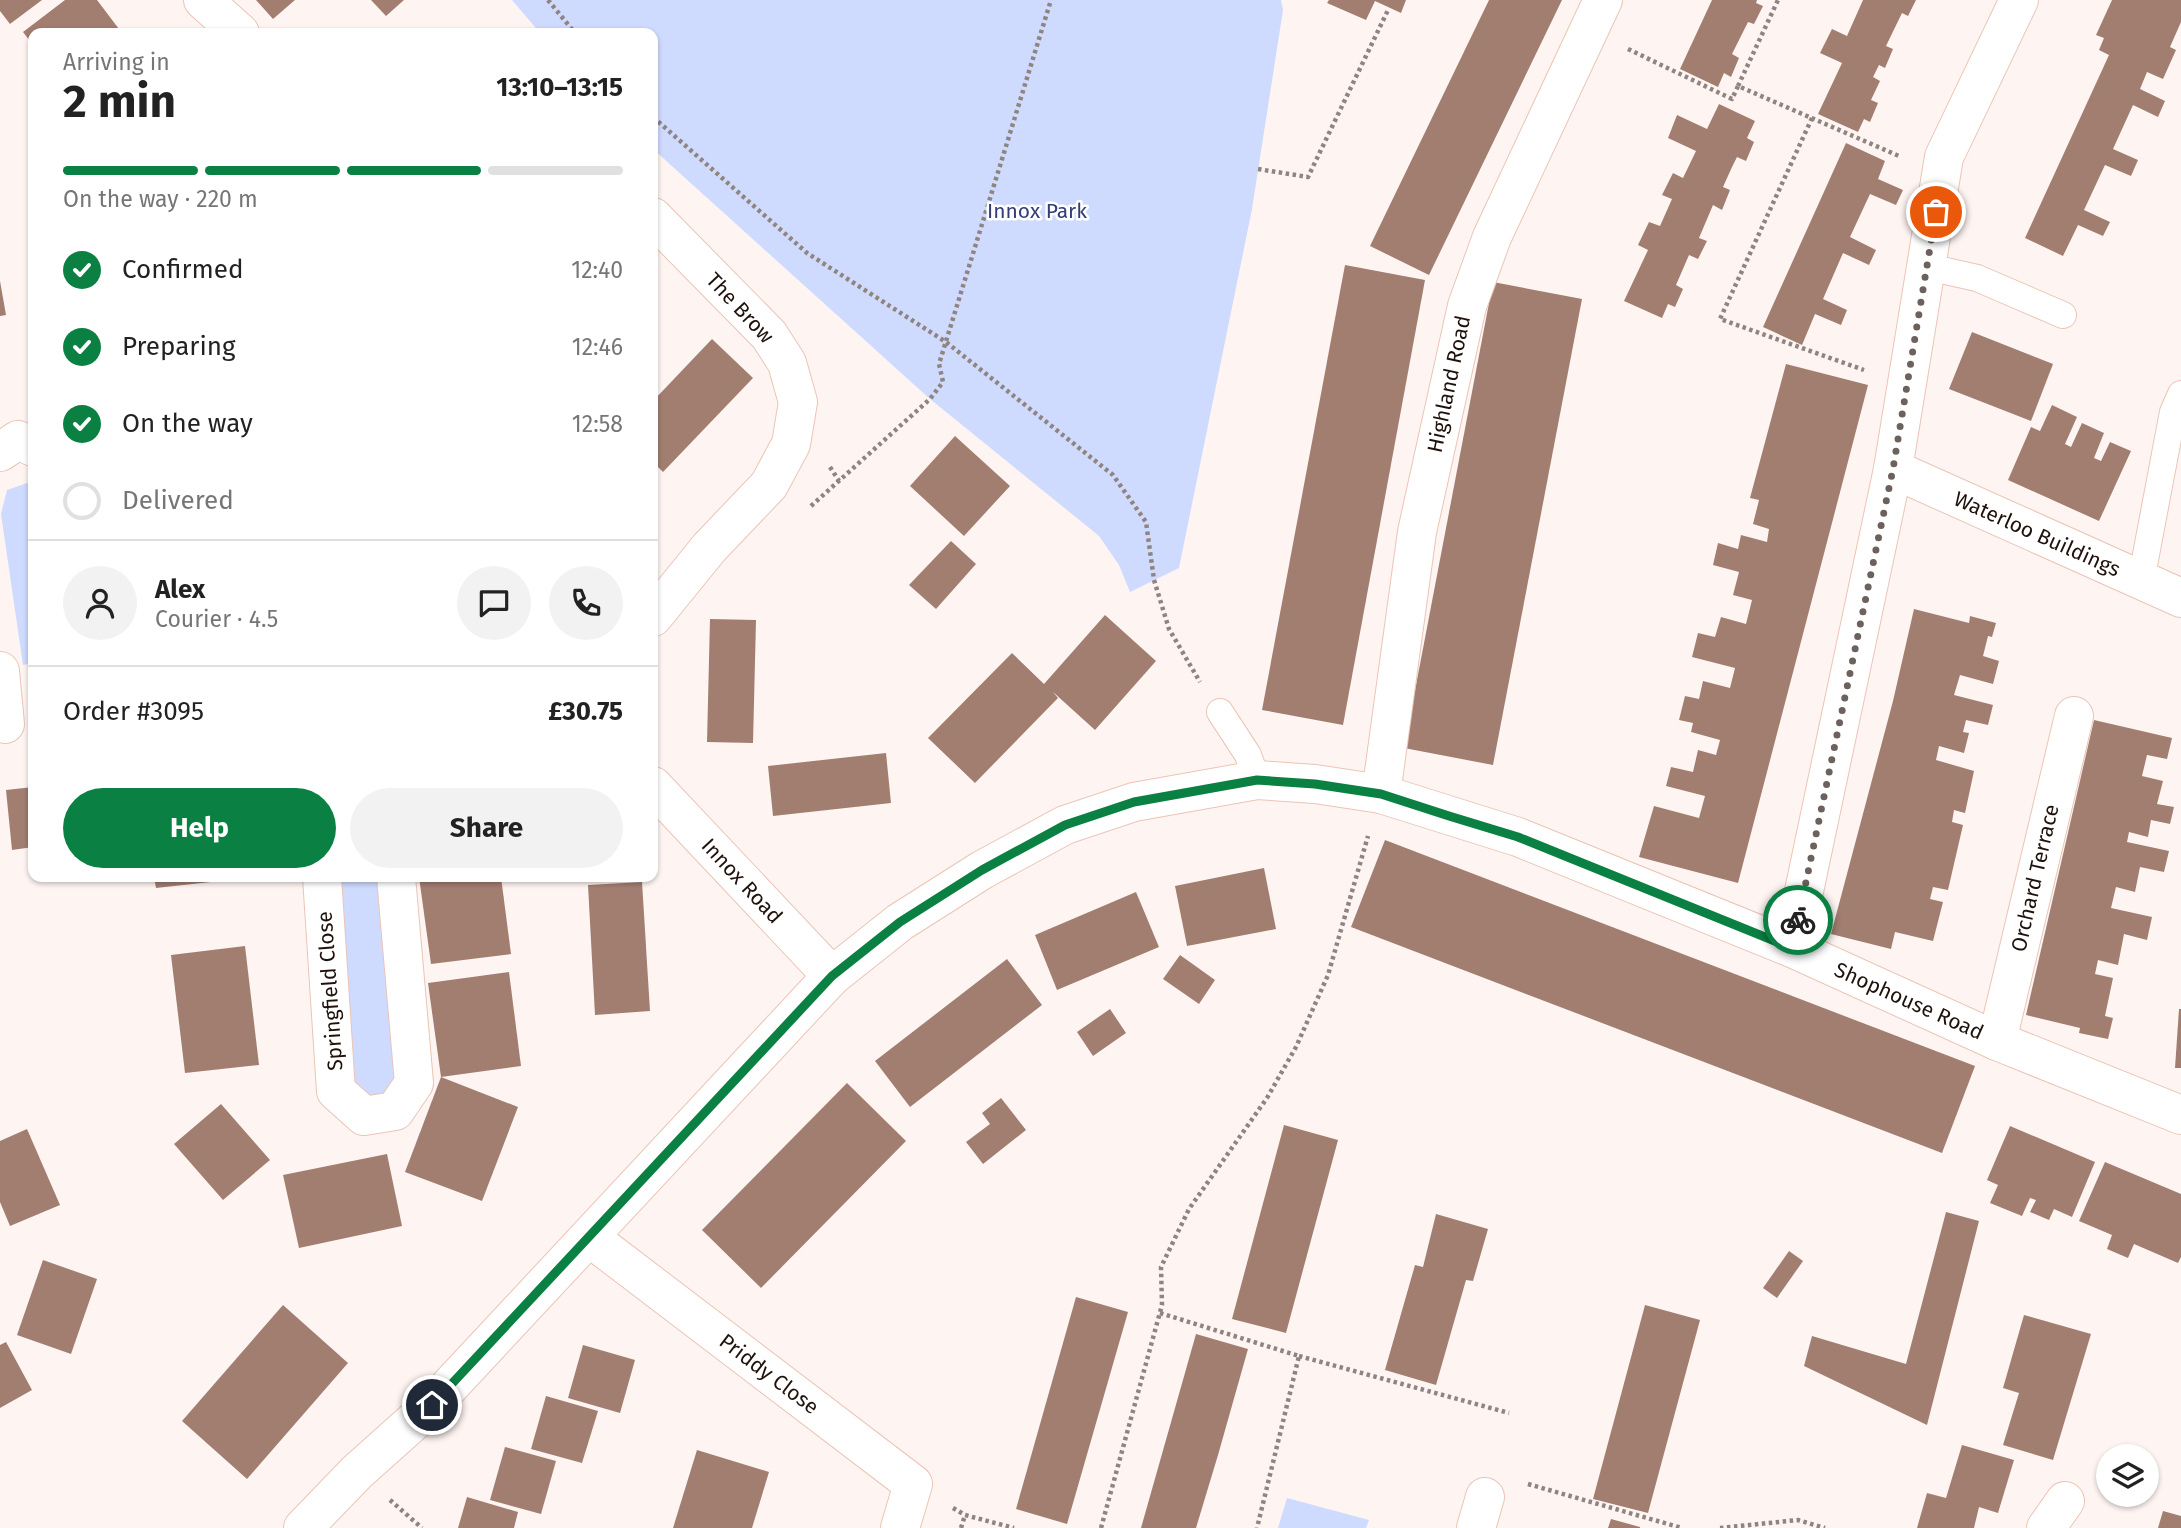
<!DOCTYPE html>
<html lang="en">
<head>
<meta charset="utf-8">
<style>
	:root { --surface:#fff; --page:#f2f2f2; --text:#222; --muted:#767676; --line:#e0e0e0; --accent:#0b8043 }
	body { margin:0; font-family:"Fira Sans",sans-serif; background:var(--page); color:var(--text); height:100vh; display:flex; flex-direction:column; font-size:26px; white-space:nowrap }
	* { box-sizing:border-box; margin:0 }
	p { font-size:23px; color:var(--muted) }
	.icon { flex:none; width:38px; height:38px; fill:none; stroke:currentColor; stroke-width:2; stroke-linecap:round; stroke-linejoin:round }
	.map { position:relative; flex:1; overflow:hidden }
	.drawer { position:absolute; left:28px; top:28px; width:630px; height:854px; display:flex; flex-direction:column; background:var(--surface); border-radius:14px; box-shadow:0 2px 5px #0004 }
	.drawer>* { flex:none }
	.buttons { position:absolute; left:2096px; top:1444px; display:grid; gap:14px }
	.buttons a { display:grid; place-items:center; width:63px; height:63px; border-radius:50%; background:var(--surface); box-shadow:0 2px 5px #0004; font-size:35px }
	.pin { position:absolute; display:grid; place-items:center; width:60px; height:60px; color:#fff; margin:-30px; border:4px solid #fff; border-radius:50%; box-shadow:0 2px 7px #0007 }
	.courier { position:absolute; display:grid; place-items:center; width:70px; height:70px; margin:-35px; border:5px solid #0b8043; border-radius:50%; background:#fff; color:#222; box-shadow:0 2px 9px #0007 }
	.headline em { font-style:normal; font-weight:700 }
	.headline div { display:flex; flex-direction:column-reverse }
	.headline { display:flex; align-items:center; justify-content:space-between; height:119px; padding:0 35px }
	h1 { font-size:46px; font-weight:700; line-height:52px }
	.bar { display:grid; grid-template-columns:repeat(4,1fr); gap:10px 7px; align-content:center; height:84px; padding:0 35px }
	.bar i { height:9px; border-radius:5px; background:var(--line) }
	.bar .current { background:var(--accent) }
	.bar p { grid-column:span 4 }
	.line { display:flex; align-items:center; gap:18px; padding:0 35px; border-top:2px solid var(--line) }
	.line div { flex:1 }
	.round { display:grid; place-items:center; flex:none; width:74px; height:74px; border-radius:37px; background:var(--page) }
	ol { padding:0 35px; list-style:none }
	li { display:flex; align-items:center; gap:21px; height:77px }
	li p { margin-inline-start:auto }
	li .icon { padding:7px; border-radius:50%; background:var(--accent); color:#fff; stroke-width:4 }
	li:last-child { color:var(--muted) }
	li i { width:38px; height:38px; border:4px solid var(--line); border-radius:50% }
	.cta { display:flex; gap:14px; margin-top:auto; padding:14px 35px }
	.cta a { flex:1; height:80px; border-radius:42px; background:var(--accent); color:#fff; font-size:28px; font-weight:700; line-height:80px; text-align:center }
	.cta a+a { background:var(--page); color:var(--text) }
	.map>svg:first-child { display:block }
</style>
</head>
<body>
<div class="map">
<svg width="2181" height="1528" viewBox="0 0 2181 1528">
	<rect width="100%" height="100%" fill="#fef5f2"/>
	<g fill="#cfdaff">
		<path d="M512,0H1281L1283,10L1252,209L1179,568L1130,592L1119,565L1099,536L930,399L653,149V33H540Z"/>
		<path d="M27,483L33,488V663L23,665L1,514L7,490Z"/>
		<path d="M334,877H387L400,1078L370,1106L349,1092Z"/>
		<path d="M1287,1498L1369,1520L1366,1528H1278Z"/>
	</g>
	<g fill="#a27e71">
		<path d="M0,0H42L10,24L0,11Z"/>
		<path d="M65,0H97L122,33H33V45L23,32Z"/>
		<path d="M256,0H295L273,19Z"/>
		<path d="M371,0H404L386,16Z"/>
		<path d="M1329,0H1406L1401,13L1375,1L1366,20L1327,3Z"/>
		<path d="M1489,0H1562L1429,275L1370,246Z"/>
		<path d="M1712,0H1757L1756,3L1763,6L1754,24L1748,22L1732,54L1739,58L1731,77L1724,73L1718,87L1680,69Z"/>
		<path d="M1863,0H1916L1908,16L1902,13L1886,46L1893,49L1885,68L1879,65L1873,77L1880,81L1871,100L1878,103L1870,122L1864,119L1858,132L1818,114L1842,63L1820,53L1832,29L1847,36Z"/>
		<path d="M2112,0H2181V22L2170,47L2176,50L2163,79L2147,72L2140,89L2165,101L2158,117L2133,105L2113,149L2138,160L2131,176L2105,165L2084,210L2110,222L2103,236L2078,225L2063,256L2025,238L2109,55L2099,50L2104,38L2096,35Z"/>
		<path d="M1719,104L1755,121L1747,138L1754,142L1746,161L1737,157L1732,167L1723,187L1730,190L1722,210L1713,205L1699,238L1707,241L1698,259L1689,255L1676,285L1683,289L1675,307L1668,304L1662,318L1624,301L1648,250L1638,245L1649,222L1660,226L1672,199L1662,195L1673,173L1683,178L1696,151L1668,138L1677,115L1707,129Z"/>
		<path d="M1846,143L1885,161L1878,179L1903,190L1896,205L1870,194L1850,237L1876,250L1869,265L1843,253L1823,299L1847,310L1841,325L1815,314L1802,345L1763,327Z"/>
		<path d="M1345,265L1425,280L1343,725L1262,710Z"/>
		<path d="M0,281L6,315L0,316Z"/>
		<path d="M1493,282L1582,299L1493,765L1404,748Z"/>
		<path d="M1972,332L2053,364L2031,421L1949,389Z"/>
		<path d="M712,339L753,378L663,472L653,462V401Z"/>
		<path d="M1786,364L1868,385L1738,883L1639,857L1654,806L1699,818L1705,796L1666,786L1671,767L1693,772L1698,750L1716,755L1720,740L1691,732L1693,723L1679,720L1685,696L1699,699L1703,681L1730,688L1735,668L1692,657L1698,633L1715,637L1721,617L1746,624L1752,600L1733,595L1739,572L1713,565L1718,543L1738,549L1741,535L1767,542L1769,529L1753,524L1759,500L1750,498Z"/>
		<path d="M2052,405L2077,417L2065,444L2071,447L2082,423L2104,433L2094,458L2101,461L2110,442L2131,451L2099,521L2008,480L2031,427L2040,431Z"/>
		<path d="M955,436L1010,486L964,536L910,486Z"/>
		<path d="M951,541L976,564L936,609L909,585Z"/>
		<path d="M1914,609L1969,623L1970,616L1996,623L1992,637L1988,636L1983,656L1999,661L1993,684L1960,675L1954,695L1993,705L1988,725L1966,720L1963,732L1969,733L1964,753L1939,746L1936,760L1974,771L1965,813L1954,810L1952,822L1963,825L1948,890L1933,887L1930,899L1943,902L1933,941L1895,932L1891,949L1831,934L1893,701Z"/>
		<path d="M1105,615L1156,661L1095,730L1053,692L1058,698L975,783L928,738L1012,653L1044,684Z"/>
		<path d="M710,619L756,620L753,743L707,742Z"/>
		<path d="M2094,720L2172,738L2167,759L2147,755L2142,776L2163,781L2157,804L2174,807L2170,824L2151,820L2148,837L2129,832L2127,842L2169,851L2164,872L2140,867L2135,892L2116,887L2111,908L2152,917L2147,940L2124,934L2118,965L2098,960L2095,974L2113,978L2105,1016L2113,1018L2108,1039L2079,1033L2080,1028L2026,1015Z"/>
		<path d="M886,753L891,803L773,816L768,766Z"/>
		<path d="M33,787V847L12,850L6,790Z"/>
		<path d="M1385,840L1975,1066L1942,1153L1351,927Z"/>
		<path d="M1264,868L1276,929L1187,946L1175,886Z"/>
		<path d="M154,877H229V880L156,888Z"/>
		<path d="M419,877H501L511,954L431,964Z"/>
		<path d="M642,882L650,1011L595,1015L588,885Z"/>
		<path d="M1136,892L1159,947L1057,990L1035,935Z"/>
		<path d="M245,946L259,1065L185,1073L171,955Z"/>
		<path d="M1180,955L1215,980L1199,1004L1163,979Z"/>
		<path d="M1007,959L1042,1005L910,1107L875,1061Z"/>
		<path d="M509,972L521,1066L441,1077L428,983Z"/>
		<path d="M1110,1009L1126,1033L1093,1056L1077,1032Z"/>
		<path d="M2179,1009H2181V1068H2175Z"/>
		<path d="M441,1077L518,1107L482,1201L405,1172Z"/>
		<path d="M847,1083L906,1141L761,1288L702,1230Z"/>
		<path d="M1001,1098L1026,1130L983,1164L966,1142L990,1124L982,1113Z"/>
		<path d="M221,1104L270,1160L223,1200L174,1144Z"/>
		<path d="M1284,1125L1338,1140L1286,1333L1232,1319Z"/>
		<path d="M2010,1126L2095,1162L2072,1217L2054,1209L2049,1220L2030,1212L2036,1200L2030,1198L2022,1216L1990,1203L1998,1185L1987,1180Z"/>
		<path d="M27,1129L60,1205L10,1226L0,1202V1141Z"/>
		<path d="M387,1154L402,1226L299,1248L283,1175Z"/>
		<path d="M2105,1162L2181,1194V1257L2178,1263L2134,1244L2128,1258L2107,1249L2112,1235L2079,1221Z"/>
		<path d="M1946,1212L1979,1221L1927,1425L1804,1366L1812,1336L1906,1364Z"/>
		<path d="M1436,1214L1488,1229L1473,1281L1466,1280L1436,1385L1385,1370L1415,1265L1423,1267Z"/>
		<path d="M1789,1251L1803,1261L1777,1298L1763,1288Z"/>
		<path d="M43,1260L97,1279L71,1354L17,1335Z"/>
		<path d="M1076,1297L1128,1312L1067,1524L1016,1509Z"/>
		<path d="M283,1305L348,1363L247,1479L182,1421Z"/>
		<path d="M1645,1305L1700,1320L1648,1513L1593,1499Z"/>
		<path d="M2024,1315L2091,1334L2053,1460L2003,1445L2019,1393L2003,1388Z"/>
		<path d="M1196,1334L1248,1349L1218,1455L1196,1528H1141Z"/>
		<path d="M6,1342L32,1390L0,1408V1345Z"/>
		<path d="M583,1345L635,1360L620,1413L568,1398Z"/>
		<path d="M546,1396L598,1411L582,1463L531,1449Z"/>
		<path d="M1962,1445L2014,1460L1998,1513L1979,1507L1974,1528H1917L1927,1493L1946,1498Z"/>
		<path d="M505,1447L556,1461L541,1514L490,1500Z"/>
		<path d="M697,1450L769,1472L752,1528H673Z"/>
		<path d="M467,1497L518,1512L514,1528H458Z"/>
		<path d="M2163,1511L2181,1516V1528H2158Z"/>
		<path d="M1611,1519L1640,1527V1528H1608Z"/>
	</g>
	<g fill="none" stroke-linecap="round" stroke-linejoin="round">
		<defs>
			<g id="service">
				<path d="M1928,267L1977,278L2063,315"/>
				<path d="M2141,581L2173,412L2181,394"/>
				<path d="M1220,712L1248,755L1257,780"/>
			</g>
			<g id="minor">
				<path d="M203,0L240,33"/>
				<path d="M653,217L769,335L787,363L798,402L791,444L769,485L709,548L653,617"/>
				<path d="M0,452L18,440L33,447"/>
				<path d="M1893,469L2181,598"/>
				<path d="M0,671L5,724"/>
				<path d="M653,786L832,976"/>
				<path d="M1381,794L1417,532L1467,306L1492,237L1603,0"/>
				<path d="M322,877L336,1091L364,1116L395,1111L414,1083L396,877"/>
				<path d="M1792,948L1893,469L1944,157L2019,0"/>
				<path d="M1997,1041L2074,716"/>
				<path d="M589,1237L913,1484L900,1528"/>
				<path d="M1476,1528L1485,1497"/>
				<path d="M2046,1528L2065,1501"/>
			</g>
			<path id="tertiary" d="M303,1528L357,1472L432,1405L832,976L900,922L982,870L1065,825L1134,802L1257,780L1315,784L1381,794L1518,837L1792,948L1997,1041L2181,1115"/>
		</defs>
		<use href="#service" stroke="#ebc4b6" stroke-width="28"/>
		<use href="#minor" stroke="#ebc4b6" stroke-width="40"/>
		<use href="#tertiary" stroke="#ebc4b6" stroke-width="40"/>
		<g stroke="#8f8480" stroke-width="4.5" stroke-dasharray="3.5 3.5" stroke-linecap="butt">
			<path d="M548,0L575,33"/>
			<path d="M1628,49L1732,99L1738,86L1899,156"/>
			<path d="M1738,86L1778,0"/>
			<path d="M653,117L807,253L946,342L1113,475L1146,522L1154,580L1169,629L1200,682"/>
			<path d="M1812,118L1720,319L1864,370"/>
			<path d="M1258,169L1308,177L1389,8"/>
			<path d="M830,467L839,481"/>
			<path d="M811,506L930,399L943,382L939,364L1051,0"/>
			<path d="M1160,1313L1299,1356L1257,1528"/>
			<path d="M1299,1356L1509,1413"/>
			<path d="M1528,1484L1682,1528"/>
			<path d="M390,1500L422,1528"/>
			<path d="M953,1508L965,1515L1014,1528"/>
			<path d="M961,1528L965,1515"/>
			<path d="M1101,1528L1162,1305L1161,1267L1189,1209L1267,1098L1296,1047L1328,975L1368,836"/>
			<path d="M1720,1528L1798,1520L1825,1528"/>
		</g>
		<use href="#service" stroke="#fff" stroke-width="26"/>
		<use href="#minor" stroke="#fff" stroke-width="38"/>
		<use href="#tertiary" stroke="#fff" stroke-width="38"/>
	</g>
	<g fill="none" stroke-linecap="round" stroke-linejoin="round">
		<path stroke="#6d615d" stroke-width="7" stroke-dasharray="0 12.6" d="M1798,920L1893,469L1936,212"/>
		<path stroke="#0b8043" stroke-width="9" d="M432,1405L832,976L900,922L982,870L1065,825L1134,802L1257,780L1315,784L1381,794L1449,816L1518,837L1792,948L1798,920"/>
	</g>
	<g text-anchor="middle" stroke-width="5" stroke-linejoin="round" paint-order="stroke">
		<g font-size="21" fill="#333e77" stroke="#fff">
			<text x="1037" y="218">Innox Park</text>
		</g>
		<g font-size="21" fill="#1f120d" stroke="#fff">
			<text transform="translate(740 308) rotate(47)" y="7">The Brow</text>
			<text transform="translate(1449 384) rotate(-78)" y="7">Highland Road</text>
			<text transform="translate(2037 534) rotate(24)" y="7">Waterloo Buildings</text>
			<text transform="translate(2035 878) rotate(-77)" y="7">Orchard Terrace</text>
			<text transform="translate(742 881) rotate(47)" y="7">Innox Road</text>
			<text transform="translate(330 991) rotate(-94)" y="7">Springfield Close</text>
			<text transform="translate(1909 1001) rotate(24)" y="7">Shophouse Road</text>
			<text transform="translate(769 1374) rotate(37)" y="7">Priddy Close</text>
		</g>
	</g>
</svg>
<div class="buttons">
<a><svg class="icon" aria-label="layers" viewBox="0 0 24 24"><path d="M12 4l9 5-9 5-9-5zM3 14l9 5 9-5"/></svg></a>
</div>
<div class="pin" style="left:1936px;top:212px;background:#ea580c"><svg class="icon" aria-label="bag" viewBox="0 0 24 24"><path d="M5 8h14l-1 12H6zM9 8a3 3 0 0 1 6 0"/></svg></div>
<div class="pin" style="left:432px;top:1405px;background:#1f2937"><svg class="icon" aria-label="home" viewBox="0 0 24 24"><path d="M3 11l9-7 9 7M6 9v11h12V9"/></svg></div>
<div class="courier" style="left:1798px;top:920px"><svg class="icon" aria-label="bike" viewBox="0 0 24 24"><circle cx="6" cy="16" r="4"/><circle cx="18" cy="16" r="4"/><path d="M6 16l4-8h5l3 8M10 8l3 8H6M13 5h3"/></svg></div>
<section class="drawer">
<div class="headline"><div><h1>2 min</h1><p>Arriving in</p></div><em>13:10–13:15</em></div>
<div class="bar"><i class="current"></i><i class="current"></i><i class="current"></i><i></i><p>On the way · 220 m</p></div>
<ol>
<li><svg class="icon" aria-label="check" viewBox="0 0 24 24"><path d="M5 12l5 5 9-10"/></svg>Confirmed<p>12:40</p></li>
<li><svg class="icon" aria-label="check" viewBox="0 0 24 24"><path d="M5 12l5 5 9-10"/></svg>Preparing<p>12:46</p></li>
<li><svg class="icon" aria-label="check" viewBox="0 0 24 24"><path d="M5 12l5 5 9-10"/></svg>On the way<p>12:58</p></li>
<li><i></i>Delivered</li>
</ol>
<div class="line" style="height:126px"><a class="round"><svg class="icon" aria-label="person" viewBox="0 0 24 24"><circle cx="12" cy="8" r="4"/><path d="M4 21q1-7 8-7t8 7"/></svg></a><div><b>Alex</b><p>Courier · 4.5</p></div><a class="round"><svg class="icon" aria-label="chat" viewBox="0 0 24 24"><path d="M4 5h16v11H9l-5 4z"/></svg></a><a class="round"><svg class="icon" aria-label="phone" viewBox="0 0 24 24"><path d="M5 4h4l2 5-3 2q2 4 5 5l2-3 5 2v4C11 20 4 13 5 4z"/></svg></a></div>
<div class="line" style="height:91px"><div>Order #3095</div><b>£30.75</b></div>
<div class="cta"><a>Help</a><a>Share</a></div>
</section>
</div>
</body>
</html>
